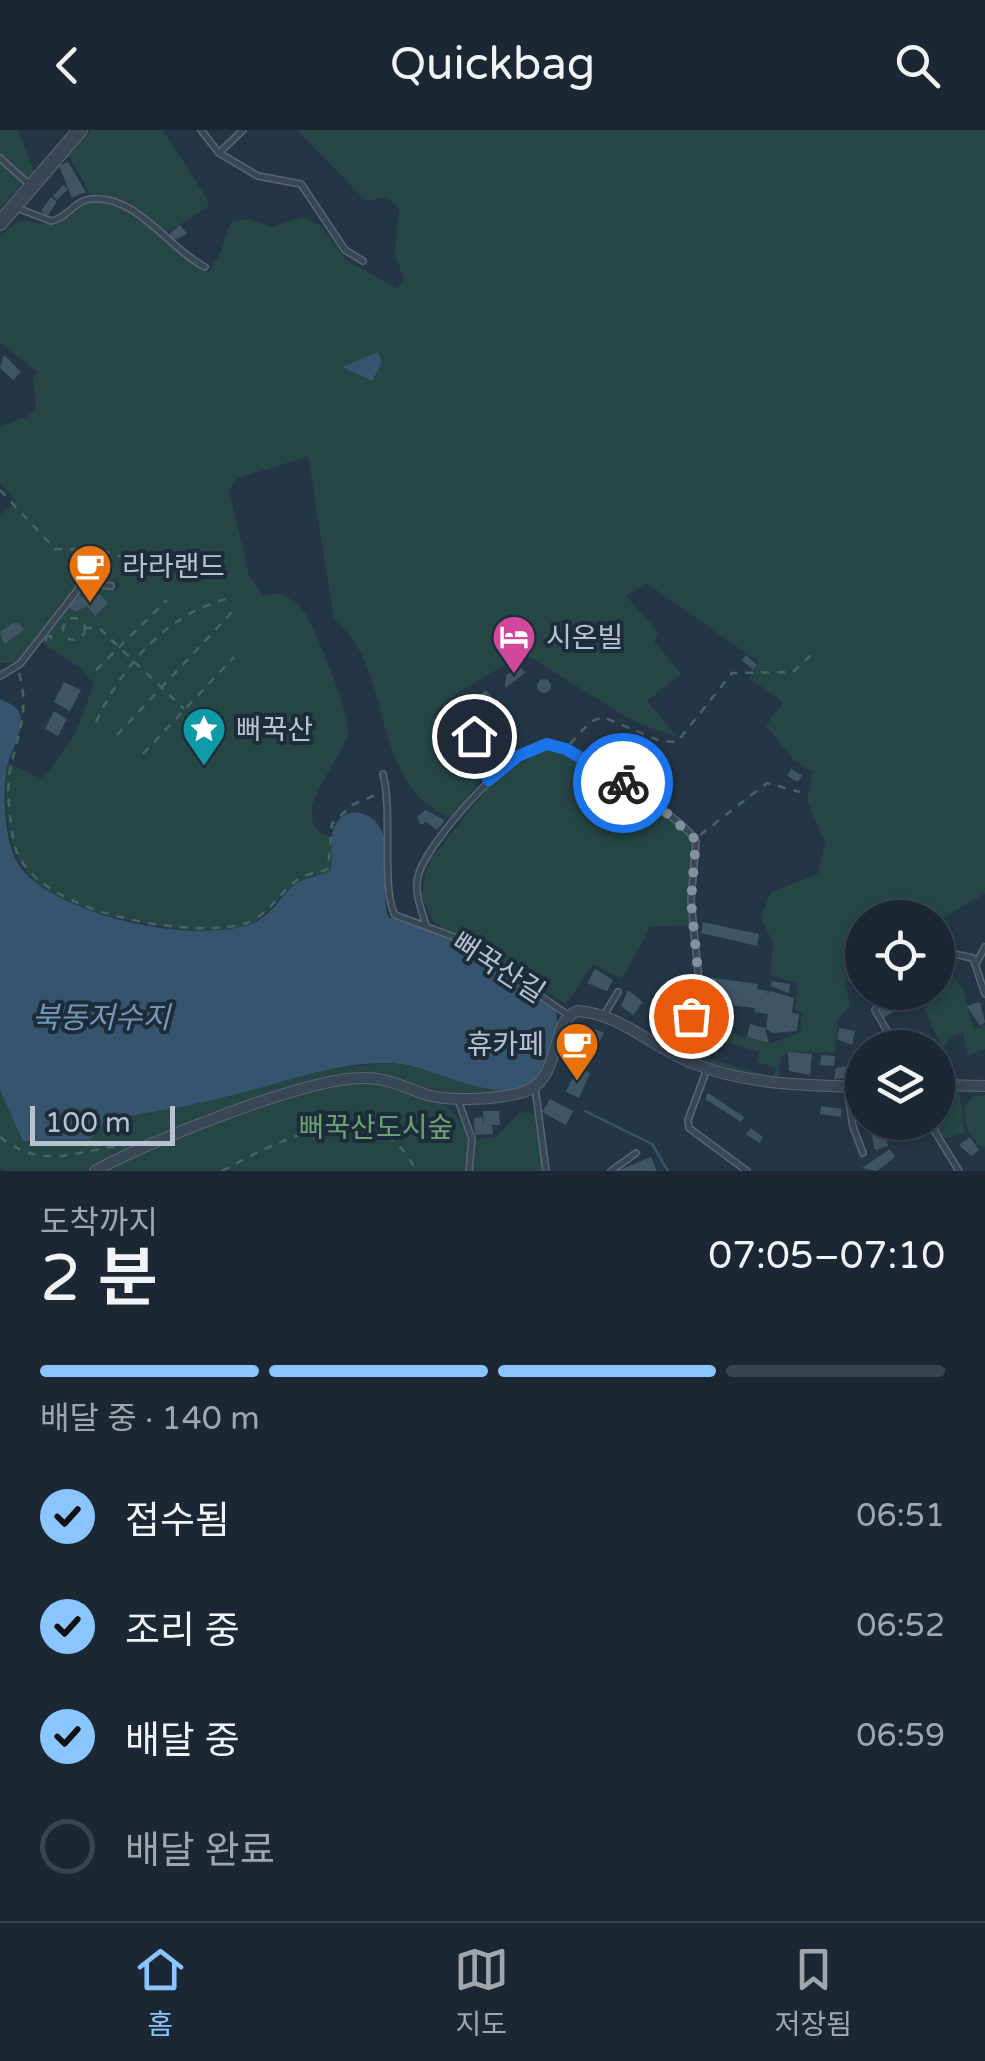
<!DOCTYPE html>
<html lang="ko">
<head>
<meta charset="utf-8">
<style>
	:root { --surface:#1b2834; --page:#283440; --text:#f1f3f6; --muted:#a0a6ac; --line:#39444f; --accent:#8ac5ff }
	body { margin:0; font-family:"Varela Round","Noto Sans KR",sans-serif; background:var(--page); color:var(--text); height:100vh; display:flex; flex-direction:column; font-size:38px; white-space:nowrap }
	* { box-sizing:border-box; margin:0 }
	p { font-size:32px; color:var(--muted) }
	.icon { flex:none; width:55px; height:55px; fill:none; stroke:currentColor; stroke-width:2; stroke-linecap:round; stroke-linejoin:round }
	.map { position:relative; height:1041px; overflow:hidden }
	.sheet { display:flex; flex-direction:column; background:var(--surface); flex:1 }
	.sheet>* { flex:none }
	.fabs { position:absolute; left:845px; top:770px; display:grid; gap:20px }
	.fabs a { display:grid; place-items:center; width:110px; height:110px; border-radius:50%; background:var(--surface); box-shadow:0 5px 15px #0003,0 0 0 2px var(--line); font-size:50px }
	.scale { position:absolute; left:30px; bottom:25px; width:145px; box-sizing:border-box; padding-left:10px; border:5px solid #b6c2ce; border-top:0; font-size:28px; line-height:35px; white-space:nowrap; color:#b6c2ce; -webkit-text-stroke:8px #1d2c3a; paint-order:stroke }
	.pin { position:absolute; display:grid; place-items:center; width:85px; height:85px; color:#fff; margin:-42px; border:5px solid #fff; border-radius:50%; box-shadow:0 2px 10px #0007 }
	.courier { position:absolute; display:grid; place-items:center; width:100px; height:100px; margin:-50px; border:8px solid #1a73e8; border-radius:50%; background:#fff; color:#222; box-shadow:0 2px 12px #0007 }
	.headline em { font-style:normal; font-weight:600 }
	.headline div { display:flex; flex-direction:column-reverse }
	.headline { display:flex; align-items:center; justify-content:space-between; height:170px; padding:0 40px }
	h1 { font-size:65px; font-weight:600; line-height:75px }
	.bar { display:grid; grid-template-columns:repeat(4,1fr); gap:15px 10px; align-content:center; height:120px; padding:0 40px }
	.bar i { height:12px; border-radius:8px; background:var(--line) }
	.bar .current { background:var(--accent) }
	.bar p { grid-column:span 4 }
	ol { padding:0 40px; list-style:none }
	li { display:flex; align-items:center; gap:30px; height:110px }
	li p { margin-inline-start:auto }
	li .icon { padding:10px; border-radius:50%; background:var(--accent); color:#111; stroke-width:4 }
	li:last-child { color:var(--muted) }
	li i { width:55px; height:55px; border:5px solid var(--line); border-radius:50% }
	header { display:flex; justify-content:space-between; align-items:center; height:130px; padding:0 40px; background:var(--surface); font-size:45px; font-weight:600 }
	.dock { display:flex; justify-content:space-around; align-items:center; height:140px; border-top:2px solid var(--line); background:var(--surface); font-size:28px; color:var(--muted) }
	.dock a { display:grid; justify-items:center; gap:5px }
	.dock .current { color:var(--accent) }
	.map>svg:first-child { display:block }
</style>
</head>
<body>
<header><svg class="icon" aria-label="back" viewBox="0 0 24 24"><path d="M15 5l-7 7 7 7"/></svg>Quickbag<svg class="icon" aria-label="search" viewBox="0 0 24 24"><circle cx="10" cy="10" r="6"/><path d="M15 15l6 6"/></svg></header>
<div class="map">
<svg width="985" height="1041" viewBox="0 0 985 1041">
	<rect width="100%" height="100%" fill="#243645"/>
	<g fill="#264646" fill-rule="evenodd">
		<path d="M0,0H18L34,41L27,50L0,25Z"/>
		<path d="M91,0H163L209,72L207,77L165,104L124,73L90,64L69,26Z"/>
		<path d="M297,0H985V763L938,791L862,788V825L845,851L850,876L838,889L834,923L787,922L781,927L778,948H772C745,944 690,940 675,916L687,897L696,893L770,914L800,902L802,883L795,879L798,854L770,845L773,813L761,787L771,762L818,744L825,712L807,671L813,642L795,631L766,596L783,572L749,548L759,532L646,453L626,466L658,502L654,511L681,544L647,571L677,607L635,592L531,528L519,526L448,569L433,585L482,647L454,686L447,687C437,680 423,673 415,663C374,612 385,530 334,489L308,326L237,349L229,360L249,445L263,466L279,463C285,467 294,470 299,475C313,489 351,586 348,603C343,631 280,691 332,708V740C319,748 302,751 290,760C270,775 264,793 235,799C207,805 172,798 144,793C75,780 14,766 7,686C6,668 4,650 8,633L40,648L46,645L75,604L94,554L79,537L38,510L84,456L117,460L120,454L93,448L90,425L85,424L81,450L17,533H0V385L16,371L0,353V296L29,286L36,279L33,249L37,242L0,212V106L20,90C38,92 55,100 71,86C77,81 82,74 90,73C127,66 176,126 208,143L221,122L230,93L248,89L272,97L303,87L321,96L347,131L398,159L404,149L395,125L399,78L386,67L366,71ZM696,903L759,922L757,932L776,938L773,947L690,923Z"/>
		<path d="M0,32L23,52L0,78Z"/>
		<path d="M547,618C572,621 684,689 693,714L689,795L650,797L622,849L593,834L566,874L434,792L421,765L428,733L485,661L503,642Z"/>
		<path d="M943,833L962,857L974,900L985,895V919L968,926L963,903L949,907L943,920L917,863L938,862V837Z"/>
		<path d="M386,933C435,936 478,965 527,956L514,962L457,965L400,950H324L120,1023L87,1041H5L0,1037V960L28,1013L81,1010L114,988L227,967L313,941Z"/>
		<path d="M358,950C388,952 438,963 457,987C465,998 468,1012 475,1024L476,1010L497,1006L520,982L534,984L543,1041H102C175,1001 277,965 358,950Z"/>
		<path d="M959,960L965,1003L941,1009L933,993L938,992V961Z"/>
		<path d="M985,965V1016L981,1018L969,1003L963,980L972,967Z"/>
	</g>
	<g fill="#36546e">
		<path d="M378,222L382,232L372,251L342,237Z"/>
		<path d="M0,569C6,572 15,575 19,582C27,598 8,625 6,641C3,668 4,716 21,738C57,786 196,815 251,794C272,786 279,767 296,754C308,746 320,747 331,740C333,728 330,712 333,701C342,671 378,681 384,707C389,733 381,761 388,787L448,806L555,879C562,898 549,944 530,954C488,975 433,934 390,933C338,932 291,950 241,963C199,974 157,982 114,988L105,991L90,1010L23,1011L0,960Z"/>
	</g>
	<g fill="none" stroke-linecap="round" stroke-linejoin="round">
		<path stroke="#36546e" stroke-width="2.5" d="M585,981L652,1014L668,1041"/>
	</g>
	<g fill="#405564">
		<path d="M68,32L86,62L72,68L59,36Z"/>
		<path d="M63,55L68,59L57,70L53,66Z"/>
		<path d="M51,67L57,72L47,86L41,81Z"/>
		<path d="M180,95L187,104L174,110L169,104Z"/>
		<path d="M4,225L21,242L13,250L0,238Z"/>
		<path d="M101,465L108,474L95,486L87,476L75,482L68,476L77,466Z"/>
		<path d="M13,493H19L24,500L4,514L0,502Z"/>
		<path d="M746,525L757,535L753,540L742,530Z"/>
		<path d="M520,536L525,543L505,558L506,545Z"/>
		<circle cx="544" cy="556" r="7"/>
		<path d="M64,552L81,560L70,581L54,572Z"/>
		<path d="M486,560L491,566L483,579L475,569Z"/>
		<path d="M458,569L463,577L456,582L468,592L461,601L450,587L442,593L436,586Z"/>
		<path d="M54,581L67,589L58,606L45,599Z"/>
		<path d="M791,639L802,645L798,652L787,646Z"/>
		<path d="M425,680L445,690L437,700L426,692L421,695L417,687Z"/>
		<path d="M703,792L759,804L757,816L701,803Z"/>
		<path d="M595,839L613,850L607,861L587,853Z"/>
		<path d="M856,841L861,845L853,855L847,850Z"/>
		<path d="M708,847L758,854L757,859L768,861L767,864L771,861L794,868L792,883L799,884L797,901L773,903L766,899L768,884L754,882L755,878L705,873Z"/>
		<path d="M771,851L790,854L789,863L771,856Z"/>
		<path d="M628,860L643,872L633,885L621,876Z"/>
		<path d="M905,866L908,874L883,888L879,876Z"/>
		<path d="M980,872L985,892L980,896L967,876Z"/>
		<path d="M750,894L765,898L769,913L747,907Z"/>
		<path d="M839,898L855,901L852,915L837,909Z"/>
		<path d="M595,899L604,903L591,928L575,922L583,901L593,905Z"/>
		<path d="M936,909L937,916L922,918L921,912Z"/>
		<path d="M788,922L812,924L810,945L789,941Z"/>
		<path d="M821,925L835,926L834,936L820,935Z"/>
		<path d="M854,935L862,938V946L834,949L836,938Z"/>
		<path d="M577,937L590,943L579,968L566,962Z"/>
		<path d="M708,963L744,987L741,992L705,969Z"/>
		<path d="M550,969L573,981L566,995L542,982Z"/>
		<path d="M821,976L842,979L841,987L820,984Z"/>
		<path d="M483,981H499L500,995H492L493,1004L475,1005L474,988L482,987L484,997Z"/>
		<path d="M883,997L888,1016L875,1020L871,1002Z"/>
		<path d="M751,998L763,1007L759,1013L746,1004Z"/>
		<path d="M970,1007L979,1020L971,1026L959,1015Z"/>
		<path d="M890,1019L895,1027L877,1041L862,1038Z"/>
		<path d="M651,1027L657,1041H617Z"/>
	</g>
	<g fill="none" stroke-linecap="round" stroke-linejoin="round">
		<defs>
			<g id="service">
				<path d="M201,0L219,23L258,46L301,54L345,120L363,131"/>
				<path d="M220,22L243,0"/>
				<path d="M0,28L31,56"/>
				<path d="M17,78L51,91C67,89 75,70 91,69C136,64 169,119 205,137"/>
				<path d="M0,546L20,534L83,453L111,456"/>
				<path d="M383,644C393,681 381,761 395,785L457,808L568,885"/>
				<path d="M489,650L467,615L494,593"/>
				<path d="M426,795C421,779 413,760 419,743C429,711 510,619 544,614C566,611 685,689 696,711L691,771L700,862L696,880L665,919"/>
				<path d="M938,831L954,824L973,828L985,864"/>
				<path d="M977,832L985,817"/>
				<path d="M890,862L875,880L897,918"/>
				<path d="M604,885L618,862"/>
				<path d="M707,939L688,990L689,998L747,1041"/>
				<path d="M535,957L546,1041"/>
				<path d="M847,959L853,997L863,1023"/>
				<path d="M458,970L472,1009L469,1041"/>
				<path d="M929,992L959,1041"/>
				<path d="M611,1041L636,1023"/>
			</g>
			<g id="minor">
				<path d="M938,955L985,956"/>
				<path d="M95,1041C146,1012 306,948 362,948C387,947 405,958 428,965C453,972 495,969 520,963C565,952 547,891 578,881C622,884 653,918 692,933C746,955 805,955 862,957"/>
			</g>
			<path id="tertiary" d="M0,93L80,0"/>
		</defs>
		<use href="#service" stroke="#576572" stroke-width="8"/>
		<use href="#minor" stroke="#576572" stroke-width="12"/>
		<use href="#tertiary" stroke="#576572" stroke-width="16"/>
		<g stroke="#476363" stroke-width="2.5" stroke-dasharray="8 8" stroke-linecap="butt">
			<path d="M0,360L55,419L100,420L143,433"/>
			<path d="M87,447V420"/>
			<circle cx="74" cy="499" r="11"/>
			<path d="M84,498H99L184,579"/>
			<path d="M46,506H51L52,511H46Z"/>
			<path d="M96,540L167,470"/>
			<path d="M19,543C30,581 18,603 10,640C6,660 10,688 13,709C24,781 181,808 240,795C269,788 277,763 300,748C309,743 319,743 328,739L332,694L352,675L380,663"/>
			<path d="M96,592C122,536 168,482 231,468"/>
			<path d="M117,605L232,482"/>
			<path d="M570,614L590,592L603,587L660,611L677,612L732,543L793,542L814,522"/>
			<path d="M143,624L234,527"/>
			<path d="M700,705L767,653L800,662"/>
			<path d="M0,1007C44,1041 74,1021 125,1015"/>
			<path d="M222,1041C281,1009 377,958 416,1041"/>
		</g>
		<use href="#service" stroke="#394754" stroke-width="5"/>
		<use href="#minor" stroke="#394754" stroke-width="10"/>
		<use href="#tertiary" stroke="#394754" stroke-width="14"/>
	</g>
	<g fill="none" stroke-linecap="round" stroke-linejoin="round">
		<path stroke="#83919e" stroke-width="10" stroke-dasharray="0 18" d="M623,653L648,666L696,710L691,771L700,862L691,886"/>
		<path stroke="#1a73e8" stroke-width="12" d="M474,606L467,619L489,650L518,626L547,614L566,619L623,653"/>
	</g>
	<defs>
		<symbol id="cafe-pin" viewBox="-11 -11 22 30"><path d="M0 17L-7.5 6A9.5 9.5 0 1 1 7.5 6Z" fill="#e8710a" stroke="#1d2c3a"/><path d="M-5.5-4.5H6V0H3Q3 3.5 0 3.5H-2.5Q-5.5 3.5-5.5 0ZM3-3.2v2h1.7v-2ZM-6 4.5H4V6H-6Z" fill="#fff"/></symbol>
		<symbol id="hotel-pin" viewBox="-11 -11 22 30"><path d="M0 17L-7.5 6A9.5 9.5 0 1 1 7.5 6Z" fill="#d1479c" stroke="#1d2c3a"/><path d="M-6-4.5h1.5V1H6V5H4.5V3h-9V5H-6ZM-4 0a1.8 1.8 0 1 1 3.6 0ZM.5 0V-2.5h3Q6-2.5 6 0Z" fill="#fff"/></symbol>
		<symbol id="sight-pin" viewBox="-11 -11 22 30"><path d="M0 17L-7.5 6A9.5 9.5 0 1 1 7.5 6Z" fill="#0f9aa8" stroke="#1d2c3a"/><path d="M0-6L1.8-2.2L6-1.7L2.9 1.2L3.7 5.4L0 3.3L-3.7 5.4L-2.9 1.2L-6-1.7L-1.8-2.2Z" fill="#fff"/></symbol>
	</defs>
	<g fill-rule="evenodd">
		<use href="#cafe-pin" x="65" y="411" width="50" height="68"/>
		<use href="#hotel-pin" x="489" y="482" width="50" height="68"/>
		<use href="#sight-pin" x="179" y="574" width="50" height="68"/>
		<use href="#cafe-pin" x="552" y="889" width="50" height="68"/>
	</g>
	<g text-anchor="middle" stroke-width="8" stroke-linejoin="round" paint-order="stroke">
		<g font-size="28" fill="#b6c2ce" stroke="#1d2c3a" text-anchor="start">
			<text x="122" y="446">라라랜드</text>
			<text x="546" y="517">시온빌</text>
			<text x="236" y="609">뻐꾹산</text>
			<text x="544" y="924" text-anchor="end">휴카페</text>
		</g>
		<g font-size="28" fill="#b6c2ce" stroke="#1d2c3a">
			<text transform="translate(499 837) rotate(33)" y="10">뻐꾹산길</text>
		</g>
		<g font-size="28" fill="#6ba171" stroke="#1d2c3a">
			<text x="376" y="1007">뻐꾹산도시숲</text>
		</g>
		<g font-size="30" font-style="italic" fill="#7396b4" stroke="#1d2c3a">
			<text x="101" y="898">북동저수지</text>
		</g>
	</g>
</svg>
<div class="fabs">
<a><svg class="icon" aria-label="locate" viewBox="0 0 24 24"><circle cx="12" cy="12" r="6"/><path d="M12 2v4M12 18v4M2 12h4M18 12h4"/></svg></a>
<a><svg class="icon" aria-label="layers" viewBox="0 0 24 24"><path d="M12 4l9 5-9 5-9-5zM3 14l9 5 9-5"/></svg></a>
</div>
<div class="scale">100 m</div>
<div class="pin" style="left:691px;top:886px;background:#ea580c"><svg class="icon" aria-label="bag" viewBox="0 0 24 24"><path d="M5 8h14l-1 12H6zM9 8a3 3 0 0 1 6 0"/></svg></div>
<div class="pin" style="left:474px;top:606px;background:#1f2937"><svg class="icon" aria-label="home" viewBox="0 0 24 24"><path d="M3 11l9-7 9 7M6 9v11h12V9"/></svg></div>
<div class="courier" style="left:623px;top:653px"><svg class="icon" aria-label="bike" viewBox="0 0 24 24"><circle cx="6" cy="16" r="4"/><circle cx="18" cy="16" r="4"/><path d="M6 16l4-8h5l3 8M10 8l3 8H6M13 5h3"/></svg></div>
</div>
<section class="sheet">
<div class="headline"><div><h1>2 분</h1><p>도착까지</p></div><em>07:05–07:10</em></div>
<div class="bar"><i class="current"></i><i class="current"></i><i class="current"></i><i></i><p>배달 중 · 140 m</p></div>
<ol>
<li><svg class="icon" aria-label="check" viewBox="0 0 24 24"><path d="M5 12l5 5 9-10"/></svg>접수됨<p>06:51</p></li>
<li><svg class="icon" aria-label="check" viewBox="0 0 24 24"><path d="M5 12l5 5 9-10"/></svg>조리 중<p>06:52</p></li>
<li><svg class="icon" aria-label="check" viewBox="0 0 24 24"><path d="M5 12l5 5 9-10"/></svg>배달 중<p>06:59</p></li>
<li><i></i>배달 완료</li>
</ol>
</section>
<nav class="dock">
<a class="current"><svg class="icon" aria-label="home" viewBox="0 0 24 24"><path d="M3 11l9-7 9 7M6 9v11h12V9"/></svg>홈</a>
<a><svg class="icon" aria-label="map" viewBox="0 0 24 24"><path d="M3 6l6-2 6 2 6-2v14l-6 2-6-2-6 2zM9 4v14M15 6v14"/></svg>지도</a>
<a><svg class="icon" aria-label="saved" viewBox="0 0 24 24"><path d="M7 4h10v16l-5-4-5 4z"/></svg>저장됨</a>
</nav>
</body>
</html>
